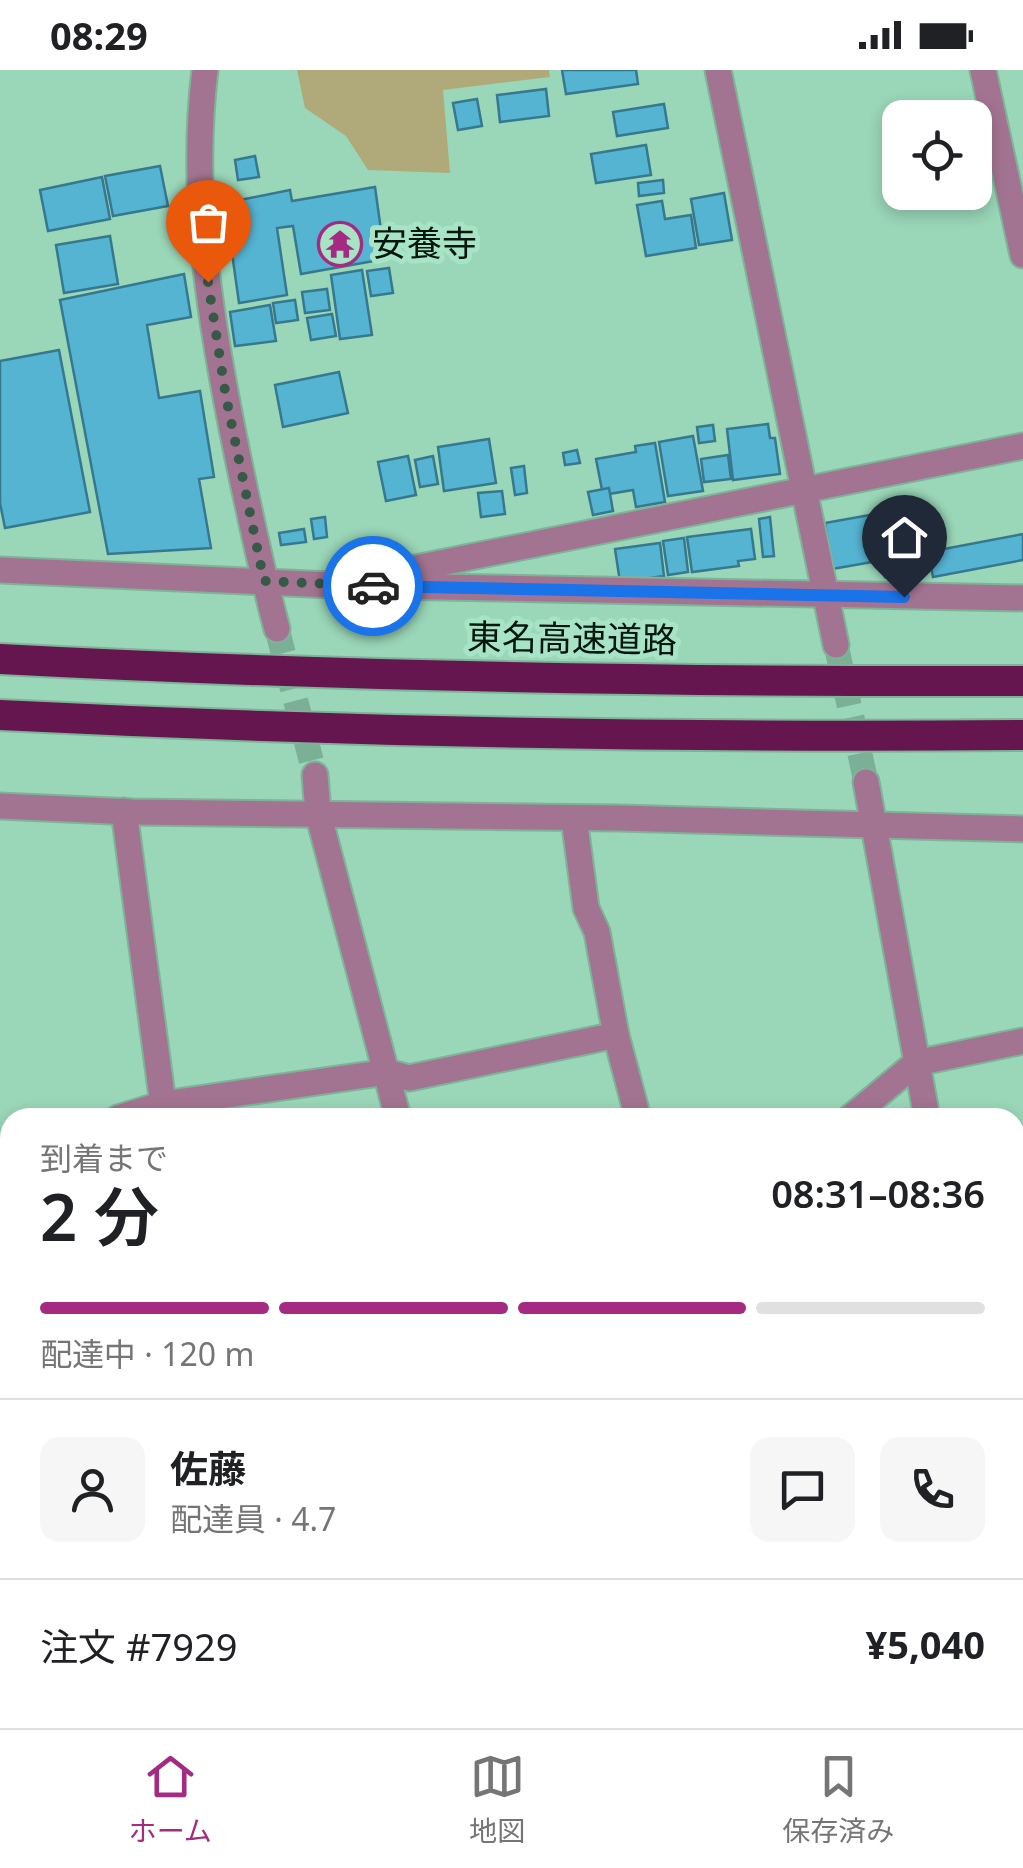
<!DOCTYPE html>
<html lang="ja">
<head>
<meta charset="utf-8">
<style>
	:root { --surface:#fff; --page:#f6f6f6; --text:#202124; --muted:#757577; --line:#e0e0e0; --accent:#a42b81 }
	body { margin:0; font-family:"Noto Sans","Noto Sans JP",sans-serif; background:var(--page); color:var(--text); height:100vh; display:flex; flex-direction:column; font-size:38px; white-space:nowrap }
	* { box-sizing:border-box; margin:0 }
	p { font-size:32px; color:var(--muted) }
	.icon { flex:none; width:55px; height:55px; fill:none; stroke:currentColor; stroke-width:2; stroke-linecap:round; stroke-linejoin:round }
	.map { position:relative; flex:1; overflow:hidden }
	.sheet { position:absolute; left:0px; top:1038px; width:1025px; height:622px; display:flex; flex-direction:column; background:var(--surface); border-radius:30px 30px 0 0; box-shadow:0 5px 15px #0003 }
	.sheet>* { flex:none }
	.controls { position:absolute; left:882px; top:30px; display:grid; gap:20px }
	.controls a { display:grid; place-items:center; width:110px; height:110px; border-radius:20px; background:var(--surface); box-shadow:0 5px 15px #0003; font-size:50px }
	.pin { position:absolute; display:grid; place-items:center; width:85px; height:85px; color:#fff; margin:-102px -42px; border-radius:50% 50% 50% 0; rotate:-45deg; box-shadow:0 0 10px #0007 }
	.pin .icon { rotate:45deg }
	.courier { position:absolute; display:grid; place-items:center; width:100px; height:100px; margin:-50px; border:8px solid #1a73e8; border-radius:50%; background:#fff; color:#222; box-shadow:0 2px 12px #0007 }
	.overview em { font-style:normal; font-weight:600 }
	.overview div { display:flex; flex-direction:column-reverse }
	.overview { display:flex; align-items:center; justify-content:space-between; height:170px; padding:0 40px }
	h1 { font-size:65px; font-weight:600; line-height:75px }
	.bar { display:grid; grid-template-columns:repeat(4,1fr); gap:15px 10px; align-content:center; height:120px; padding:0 40px }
	.bar i { height:12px; border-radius:8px; background:var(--line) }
	.bar .active { background:var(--accent) }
	.bar p { grid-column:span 4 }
	.line { display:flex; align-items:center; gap:25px; padding:0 40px; border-top:2px solid var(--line) }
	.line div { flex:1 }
	.round { display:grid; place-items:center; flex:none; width:105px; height:105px; border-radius:20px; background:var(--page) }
	.status { display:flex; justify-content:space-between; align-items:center; height:70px; padding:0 50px; background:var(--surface); direction:ltr }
	.status svg { height:28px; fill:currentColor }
	.menu { display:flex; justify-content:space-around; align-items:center; height:140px; border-top:2px solid var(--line); background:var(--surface); font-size:28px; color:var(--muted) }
	.menu a { display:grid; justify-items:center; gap:5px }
	.menu .active { color:var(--accent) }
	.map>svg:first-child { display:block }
</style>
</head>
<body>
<div class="status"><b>08:29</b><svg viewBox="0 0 49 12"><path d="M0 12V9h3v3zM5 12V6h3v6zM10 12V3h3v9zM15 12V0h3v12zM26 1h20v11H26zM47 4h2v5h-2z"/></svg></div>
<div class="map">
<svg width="1023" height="1658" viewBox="0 0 1023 1658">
	<rect width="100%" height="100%" fill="#9ad6b8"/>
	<g fill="#88ccab">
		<path d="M9,1367L10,1650H63L65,1658H0V1369Z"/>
		<path d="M553,1650H745L746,1658H521Z"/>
	</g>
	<path fill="#b0aa7a" d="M297,0H549L550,7L443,20L450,103L368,100L346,66L305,38Z"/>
	<g fill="#56b4d3" stroke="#36788e" stroke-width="2.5">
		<path d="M562,0H636L638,14L566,24Z"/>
		<path d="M546,19L549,46L500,52L497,25Z"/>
		<path d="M477,29L482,56L458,60L453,33Z"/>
		<path d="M664,34L668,58L617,66L613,42Z"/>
		<path d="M646,75L651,105L596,113L591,84Z"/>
		<path d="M255,86L259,107L238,110L235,90Z"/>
		<path d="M160,96L168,136L113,146L105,106Z"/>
		<path d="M102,107L110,149L48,161L40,120Z"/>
		<path d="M663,110L664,123L639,126L638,113Z"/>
		<path d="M375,117L385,189L301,204L293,156L277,158L287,225L239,233L225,133L290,120L292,131Z"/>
		<path d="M724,123L732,170L699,175L691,129Z"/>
		<path d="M662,131L665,149L691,145L696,178L646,186L637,135Z"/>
		<path d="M110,166L118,214L64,223L56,175Z"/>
		<path d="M389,198L393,223L371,226L367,201Z"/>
		<path d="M362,200L372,265L340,269L331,205Z"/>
		<path d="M184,204L191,247L147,255L159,328L200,321L214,407L199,409L211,478L108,484L60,230Z"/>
		<path d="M327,219L330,240L305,243L302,222Z"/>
		<path d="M295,230L298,250L276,253L273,233Z"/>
		<path d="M270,235L276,271L235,276L230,242Z"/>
		<path d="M332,244L336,266L311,270L307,248Z"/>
		<path d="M59,280L90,442L5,458L0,433V291Z"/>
		<path d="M339,302L348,343L283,357L275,315Z"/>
		<path d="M768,354L770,368H775L780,404L733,410L727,359Z"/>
		<path d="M713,355L715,371L699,373L697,357Z"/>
		<path d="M693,366L703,421L668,426L659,372Z"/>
		<path d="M489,369L496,413L444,421L438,377Z"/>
		<path d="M655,373L665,432L636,437L633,420L603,425L596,389L636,382L635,376Z"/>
		<path d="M577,380L580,393L565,395L563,383Z"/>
		<path d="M728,385L731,409L704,412L701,389Z"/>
		<path d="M408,386L416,425L386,431L378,392Z"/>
		<path d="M433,386L438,414L420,417L415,390Z"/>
		<path d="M524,396L527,423L515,425L511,398Z"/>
		<path d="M609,418L613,441L593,445L588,422Z"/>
		<path d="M502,421L505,444L481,447L478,423Z"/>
		<path d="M870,445L878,491L832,499L825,453Z"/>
		<path d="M325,447L327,467L314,469L311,449Z"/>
		<path d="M770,447L774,486L763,487L759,449Z"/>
		<path d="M913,455L921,501L885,507L878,462Z"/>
		<path d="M304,459L306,472L281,475L279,463Z"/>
		<path d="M751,459L755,489L738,491L739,496L692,502L687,467Z"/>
		<path d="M1023,464V490L933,507L928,482Z"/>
		<path d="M684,468L688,502L668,505L663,471Z"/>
		<path d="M660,473L664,506L620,512L615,479Z"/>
		<path d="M685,1650H726L727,1658H645Z"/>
	</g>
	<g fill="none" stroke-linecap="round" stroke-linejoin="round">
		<path stroke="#7bb096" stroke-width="25" stroke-dasharray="25 12" stroke-linecap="butt" d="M836,575L866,712"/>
		<path stroke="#7bb096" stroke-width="25" stroke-dasharray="25 12" stroke-linecap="butt" d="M277,559L315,705"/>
		<defs>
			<g id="minor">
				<path d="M718,0L836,575"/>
				<path d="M983,0L1023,185"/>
				<path d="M0,500L331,515L1023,528"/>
				<path d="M376,506L1023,376"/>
				<path d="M866,712L927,1048"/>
				<path d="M0,736L133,742L619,748L1023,759"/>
				<path d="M124,741L163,1034"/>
				<path d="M574,748L586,838L597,862L616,965L638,1048"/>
				<path d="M118,1048L163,1034L387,1002L409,1008L616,965"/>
				<path d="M850,1048L916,993L1023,971"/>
				<path d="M0,1081L10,1079"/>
				<path d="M0,1253L10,1305"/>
				<path d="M0,1352L10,1350"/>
				<path d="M1015,1396L1023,1395"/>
				<path d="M1015,1488L1023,1528"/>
				<path d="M77,1650L79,1658"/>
				<path d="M761,1650L763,1658"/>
			</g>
			<g id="tertiary">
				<path d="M205,0C189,129 212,262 238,388C250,445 262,503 277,559"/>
				<path d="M315,705L318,743L398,1048"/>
				<path d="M439,1650V1658"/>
			</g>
			<g id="motorway">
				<path d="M0,589C340,607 682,612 1023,611"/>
				<path d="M0,645C340,662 682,668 1023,665"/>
			</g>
		</defs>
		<use href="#minor" stroke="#7eb399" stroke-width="29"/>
		<use href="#tertiary" stroke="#7eb399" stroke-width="29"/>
		<use href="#motorway" stroke="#7eb399" stroke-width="34"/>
		<use href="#minor" stroke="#a37491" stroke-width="25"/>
		<use href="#tertiary" stroke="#a37491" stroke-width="25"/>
		<use href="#motorway" stroke="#65164e" stroke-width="30"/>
	</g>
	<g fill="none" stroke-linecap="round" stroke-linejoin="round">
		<path stroke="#375948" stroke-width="10" stroke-dasharray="0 18" d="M208,212L226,327L264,511L373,516"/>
		<path stroke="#1a73e8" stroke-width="12" d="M373,516L904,527"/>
	</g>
	<defs>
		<symbol id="temple-ring" viewBox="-11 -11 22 22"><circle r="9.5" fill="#a7e3c5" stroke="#a42b81" stroke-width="1.5"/><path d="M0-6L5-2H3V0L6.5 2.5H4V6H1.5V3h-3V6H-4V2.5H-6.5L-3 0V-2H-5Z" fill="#a42b81"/></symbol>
	</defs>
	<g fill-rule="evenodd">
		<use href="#temple-ring" x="315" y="149" width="50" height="50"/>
	</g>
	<g text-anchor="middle" stroke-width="10" stroke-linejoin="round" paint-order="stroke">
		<g font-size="35" fill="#01160c" stroke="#a7e3c5" text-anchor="start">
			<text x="372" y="186">安養寺</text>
		</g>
		<g font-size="35" fill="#01160c" stroke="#a7e3c5">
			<text transform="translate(572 569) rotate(1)" y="12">東名高速道路</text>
		</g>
	</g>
</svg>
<div class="controls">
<a><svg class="icon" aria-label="locate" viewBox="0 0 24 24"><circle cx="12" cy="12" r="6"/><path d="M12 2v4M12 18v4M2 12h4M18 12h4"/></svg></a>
</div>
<div class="pin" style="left:208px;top:212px;background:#ea580c"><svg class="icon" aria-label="bag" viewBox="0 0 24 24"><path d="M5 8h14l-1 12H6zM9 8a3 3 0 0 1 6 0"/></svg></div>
<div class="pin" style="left:904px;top:527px;background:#1f2937"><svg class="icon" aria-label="home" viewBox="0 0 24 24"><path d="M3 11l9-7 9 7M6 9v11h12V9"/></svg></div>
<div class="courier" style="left:373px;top:516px"><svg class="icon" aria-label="car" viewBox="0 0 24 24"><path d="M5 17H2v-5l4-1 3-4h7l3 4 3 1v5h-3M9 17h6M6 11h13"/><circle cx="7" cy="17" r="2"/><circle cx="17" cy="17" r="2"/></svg></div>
<section class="sheet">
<div class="overview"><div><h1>2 分</h1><p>到着まで</p></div><em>08:31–08:36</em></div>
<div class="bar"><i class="active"></i><i class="active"></i><i class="active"></i><i></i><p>配達中 · 120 m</p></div>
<div class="line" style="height:180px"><a class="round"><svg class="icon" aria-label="person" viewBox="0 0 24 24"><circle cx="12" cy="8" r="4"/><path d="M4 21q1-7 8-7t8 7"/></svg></a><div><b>佐藤</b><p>配達員 · 4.7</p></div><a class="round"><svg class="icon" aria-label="chat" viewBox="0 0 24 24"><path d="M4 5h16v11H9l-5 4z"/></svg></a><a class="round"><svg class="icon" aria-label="phone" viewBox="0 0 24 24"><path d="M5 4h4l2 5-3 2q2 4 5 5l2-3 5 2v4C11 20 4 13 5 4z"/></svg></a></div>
<div class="line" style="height:130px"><div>注文 #7929</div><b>¥5,040</b></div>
</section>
</div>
<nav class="menu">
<a class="active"><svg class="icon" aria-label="home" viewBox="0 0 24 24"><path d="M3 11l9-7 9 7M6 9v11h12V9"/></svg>ホーム</a>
<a><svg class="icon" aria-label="map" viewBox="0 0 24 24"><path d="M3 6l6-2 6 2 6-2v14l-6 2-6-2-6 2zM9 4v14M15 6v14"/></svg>地図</a>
<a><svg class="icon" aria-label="saved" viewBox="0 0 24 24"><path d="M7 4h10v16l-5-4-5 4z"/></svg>保存済み</a>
</nav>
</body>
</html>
